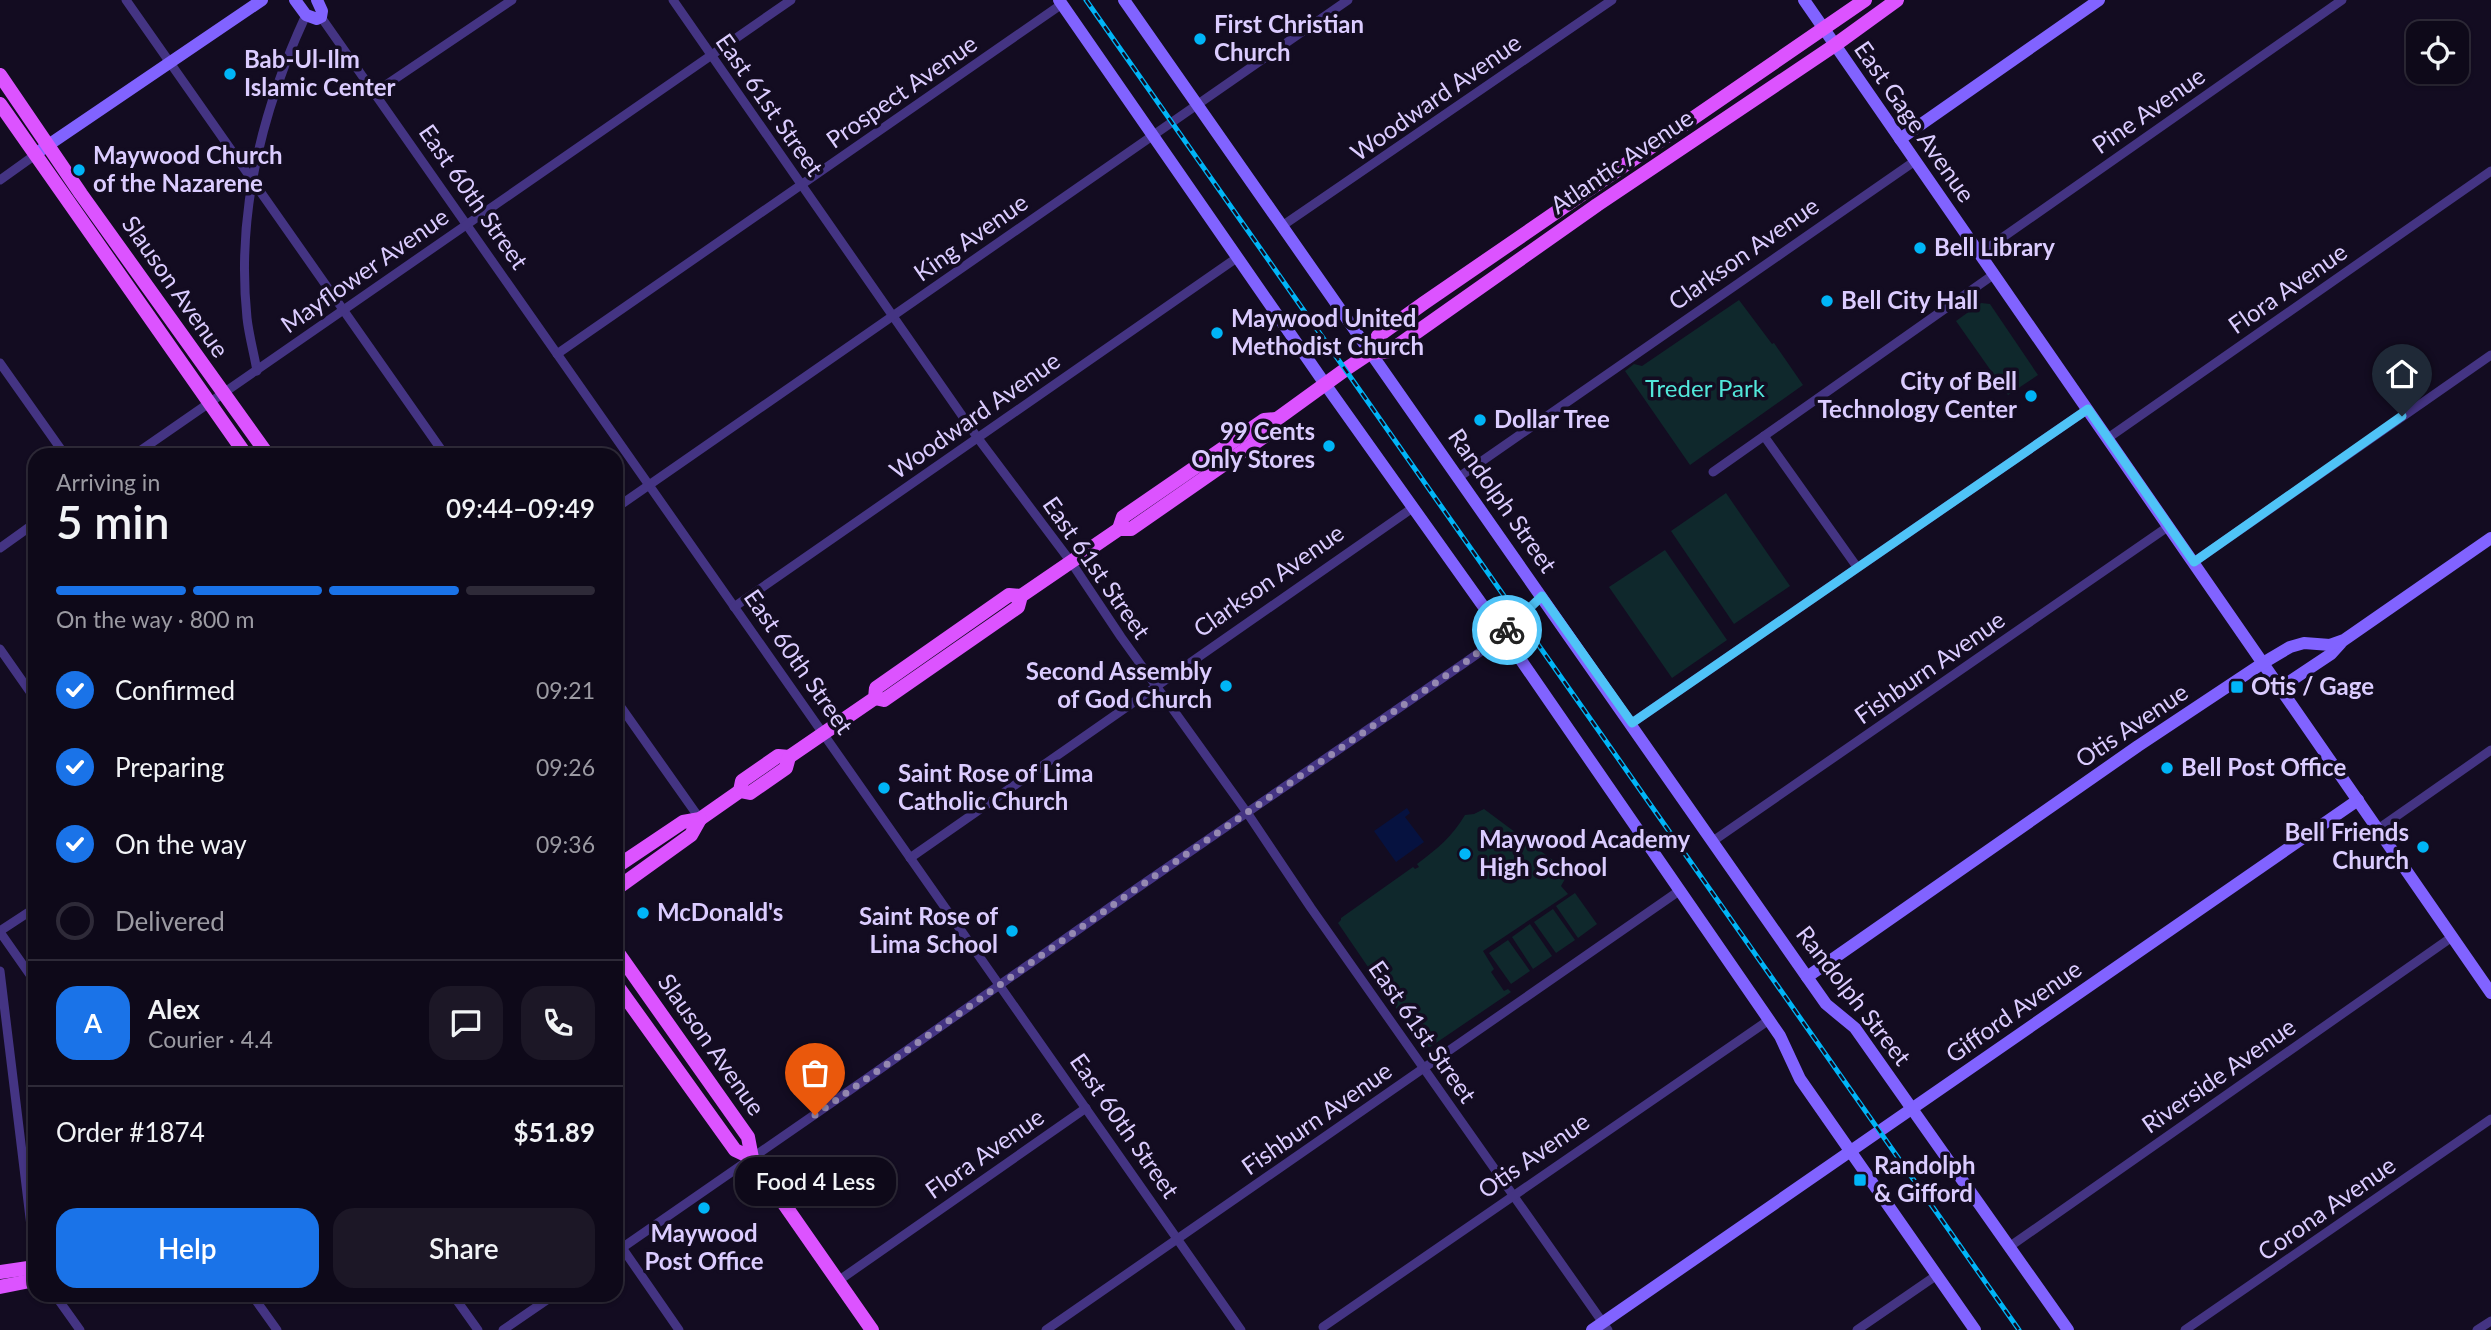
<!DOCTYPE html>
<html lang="en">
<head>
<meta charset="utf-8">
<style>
	:root { --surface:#0e0919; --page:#1c1726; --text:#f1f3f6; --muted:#9b9aa2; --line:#2e2a38; --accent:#1a73e8 }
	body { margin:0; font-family:Lato,sans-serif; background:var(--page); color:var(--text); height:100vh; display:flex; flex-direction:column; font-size:26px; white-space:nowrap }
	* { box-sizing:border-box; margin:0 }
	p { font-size:23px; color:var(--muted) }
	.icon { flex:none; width:38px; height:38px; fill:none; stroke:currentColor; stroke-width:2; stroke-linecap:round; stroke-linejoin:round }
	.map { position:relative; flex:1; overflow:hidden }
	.drawer { position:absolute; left:28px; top:448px; width:595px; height:854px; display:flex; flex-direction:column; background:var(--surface); border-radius:21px; box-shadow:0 2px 5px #0004,0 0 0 2px var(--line) }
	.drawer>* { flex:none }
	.tools { position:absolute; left:2406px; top:21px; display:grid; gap:14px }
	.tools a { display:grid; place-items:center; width:63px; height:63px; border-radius:14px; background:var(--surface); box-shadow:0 2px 5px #0004,0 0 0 2px var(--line); font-size:35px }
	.pin { position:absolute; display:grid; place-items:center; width:60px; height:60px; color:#fff; margin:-72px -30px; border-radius:50% 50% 50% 0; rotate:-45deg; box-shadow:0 0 7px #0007 }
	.pin .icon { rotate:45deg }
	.courier { position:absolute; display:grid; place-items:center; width:70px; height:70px; margin:-35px; border:5px solid #4fc3f7; border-radius:50%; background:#fff; color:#222; box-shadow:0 2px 9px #0007 }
	.bubble { position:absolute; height:49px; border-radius:21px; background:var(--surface); box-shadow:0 2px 5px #0004,0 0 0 2px var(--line); font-size:23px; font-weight:600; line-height:49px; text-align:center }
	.headline em { font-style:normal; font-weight:600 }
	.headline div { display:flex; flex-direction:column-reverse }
	.headline { display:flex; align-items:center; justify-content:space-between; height:119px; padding:0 28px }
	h1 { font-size:46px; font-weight:600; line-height:52px }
	.bar { display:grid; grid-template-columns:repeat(4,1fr); gap:10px 7px; align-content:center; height:84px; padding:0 28px }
	.bar i { height:9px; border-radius:5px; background:var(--line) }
	.bar .on { background:var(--accent) }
	.bar p { grid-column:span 4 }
	.line { display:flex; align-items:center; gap:18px; padding:0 28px; border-top:2px solid var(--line) }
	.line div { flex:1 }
	.round { display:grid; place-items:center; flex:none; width:74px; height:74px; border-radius:21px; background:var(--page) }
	ol { padding:0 28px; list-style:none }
	li { display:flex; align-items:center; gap:21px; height:77px }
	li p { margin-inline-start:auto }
	li .icon { padding:7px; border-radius:50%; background:var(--accent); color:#fff; stroke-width:4 }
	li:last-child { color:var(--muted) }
	li i { width:38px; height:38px; border:4px solid var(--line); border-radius:50% }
	.cta { display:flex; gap:14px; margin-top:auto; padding:14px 28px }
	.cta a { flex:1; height:80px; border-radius:21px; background:var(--accent); color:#fff; font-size:28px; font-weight:600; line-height:80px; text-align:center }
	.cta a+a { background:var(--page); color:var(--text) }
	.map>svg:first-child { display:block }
</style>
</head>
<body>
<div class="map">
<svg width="2491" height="1330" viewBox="0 0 2491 1330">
	<rect width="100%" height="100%" fill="#130c21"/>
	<g fill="#0f282c">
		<path d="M1739,300L1772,344L1774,343L1803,385L1690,465L1625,371L1634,364L1642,366Z"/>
		<path d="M1981,303L1990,304L2038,375L2008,395L1956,321Z"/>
		<path d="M1726,493L1790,586L1734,624L1671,531Z"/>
		<path d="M1665,550L1727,640L1672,678L1609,587Z"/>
		<path d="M1484,809L1569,872L1561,886L1568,894L1483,951L1494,969L1491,972L1504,991L1508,989L1511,992L1430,1047L1422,1046L1338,923L1341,920V918L1413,867L1415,869L1419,867L1417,864C1437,849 1452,837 1465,815L1474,814Z"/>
		<path d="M1575,893L1597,924L1578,938L1556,906Z"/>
		<path d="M1553,909L1575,940L1556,953L1534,922Z"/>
		<path d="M1530,924L1552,956L1533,969L1512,937Z"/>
		<path d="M1508,940L1530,971L1511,984L1489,953Z"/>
	</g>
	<path fill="#061240" d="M1407,808L1410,813L1405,817L1424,842L1396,862L1374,831Z"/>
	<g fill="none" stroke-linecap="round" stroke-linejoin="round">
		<g stroke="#443483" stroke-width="9">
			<path d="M126,0L445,455"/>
			<path d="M673,0L977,437L1071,562L1121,637L1248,814L1311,908L1608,1330"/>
			<path d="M321,17L1241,1330"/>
			<path d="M374,93L512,0"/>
			<path d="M0,180L35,155"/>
			<path d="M1282,226L1612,0"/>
			<path d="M1979,254L2342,0"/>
			<path d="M557,354L1062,4"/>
			<path d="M0,363L65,455"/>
			<path d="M257,371C254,353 249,336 247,318C236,213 262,110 306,15"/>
			<path d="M1764,436L1857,567"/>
			<path d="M2108,438L2491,171"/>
			<path d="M134,455L791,0"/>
			<path d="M1713,472L1993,275"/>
			<path d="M1459,477L1915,161"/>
			<path d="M616,508L1348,0"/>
			<path d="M0,548L35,523"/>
			<path d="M2194,562L2491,355"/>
			<path d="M734,607L1238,257"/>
			<path d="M0,649L35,699"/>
			<path d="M616,700L700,819"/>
			<path d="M1632,723L2088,409"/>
			<path d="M2378,829L2491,750"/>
			<path d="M1713,841L2169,526"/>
			<path d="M910,858L1411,509"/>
			<path d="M0,931L35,908"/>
			<path d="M0,932L35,982"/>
			<path d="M0,971L35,1259"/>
			<path d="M616,1239L679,1330"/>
			<path d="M2009,1247L2452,937"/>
			<path d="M616,1252L866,1079L1133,891L1463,664L1490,645L1542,596"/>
			<path d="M838,1281L1086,1108"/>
			<path d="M55,1295L80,1330"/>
			<path d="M252,1295L277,1330"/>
			<path d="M453,1295L478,1330"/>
			<path d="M1323,1327L1769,1020"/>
			<path d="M503,1330L554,1295"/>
			<path d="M1046,1330L1679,891"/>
			<path d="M1857,1330L1937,1275"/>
			<path d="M2185,1330L2491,1119"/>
			<path d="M2477,1330L2491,1321"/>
		</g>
		<g stroke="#8163ff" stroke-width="12">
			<path d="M295,0L306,15L317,19L321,17L322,11L317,0"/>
			<path d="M1059,0L1325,384L1503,634L1769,1020L1780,1036L1800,1079L1975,1330"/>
			<path d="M1124,0L1807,977L1826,1004L1855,1028L2068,1330"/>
			<path d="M1804,0L2491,993"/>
			<path d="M1900,139L2099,0"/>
			<path d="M41,150L262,0"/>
			<path d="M2280,688L2331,654L2341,643"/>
			<path d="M1807,977L2138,746L2263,663L2290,647L2304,643L2330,645L2344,640L2491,538"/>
			<path d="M1592,1330L2358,800"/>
		</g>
		<g stroke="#dc53ff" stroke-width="14">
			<path d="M0,75L81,194L268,455"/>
			<path d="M0,104L246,455"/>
			<path d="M1370,353L1378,336L1424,303L1865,0"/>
			<path d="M1119,529L1123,517L1264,420L1277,419"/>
			<path d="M875,698L884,700L1018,607L1021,596L1119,529H1131L1272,431L1277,419L1346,369L1370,353L1390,351L1597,205L1835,45L1897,0"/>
			<path d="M740,791L742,781L778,756L789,757"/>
			<path d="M616,867L683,822L700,819L740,791L750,793L786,768L789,757L875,698L876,688L1009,595L1021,596"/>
			<path d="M616,889L691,835L700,819"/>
			<path d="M616,950L748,1137L752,1158L872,1330"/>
			<path d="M616,984L735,1150L752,1158"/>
			<path d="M0,1272L35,1267"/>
			<path d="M0,1287L35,1280"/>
		</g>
		<defs>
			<path id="rail" d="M1086,0L2019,1330"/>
		</defs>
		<use href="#rail" stroke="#00b5f7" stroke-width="5"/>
		<use href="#rail" stroke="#130c21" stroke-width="2.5" stroke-dasharray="8" stroke-linecap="butt"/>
	</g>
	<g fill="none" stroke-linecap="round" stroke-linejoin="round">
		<path stroke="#9589b1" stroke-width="7" stroke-dasharray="0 12.6" d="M815,1115L1133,891L1463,664L1507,630"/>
		<path stroke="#4fc3f7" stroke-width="9" d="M1507,630L1542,596L1632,723L2088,409L2194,562L2402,416"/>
	</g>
	<g fill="#00b5f7" stroke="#130c21" stroke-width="2.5">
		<circle cx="1200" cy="39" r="7"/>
		<circle cx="230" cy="74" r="7"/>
		<circle cx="79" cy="170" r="7"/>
		<circle cx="1920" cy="248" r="7"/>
		<circle cx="1827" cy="301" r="7"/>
		<circle cx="1217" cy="333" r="7"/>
		<circle cx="2031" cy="396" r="7"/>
		<circle cx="1480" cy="420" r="7"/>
		<circle cx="1329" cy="446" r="7"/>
		<circle cx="1226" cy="686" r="7"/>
		<rect x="2230" y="680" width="14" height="14" rx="3.5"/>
		<circle cx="2167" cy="768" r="7"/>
		<circle cx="884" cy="788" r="7"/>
		<circle cx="2423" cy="847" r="7"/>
		<circle cx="1465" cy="854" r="7"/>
		<circle cx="643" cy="913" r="7"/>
		<circle cx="1012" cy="931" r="7"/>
		<rect x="1853" y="1173" width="14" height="14" rx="3.5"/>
		<circle cx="704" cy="1208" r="7"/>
	</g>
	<g text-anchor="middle" stroke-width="7" stroke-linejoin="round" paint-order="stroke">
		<g font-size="24" font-weight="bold" fill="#dbccff" stroke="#130c21" text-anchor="start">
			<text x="1214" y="33">First Christian<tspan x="1214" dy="28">Church</tspan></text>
			<text x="244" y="68">Bab-Ul-Ilm<tspan x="244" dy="28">Islamic Center</tspan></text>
			<text x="93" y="164">Maywood Church<tspan x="93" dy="28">of the Nazarene</tspan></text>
			<text x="1934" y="256">Bell Library</text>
			<text x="1841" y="309">Bell City Hall</text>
			<text x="1231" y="327">Maywood United<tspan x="1231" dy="28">Methodist Church</tspan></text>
			<text x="2017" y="390" text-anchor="end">City of Bell<tspan x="2017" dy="28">Technology Center</tspan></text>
			<text x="1494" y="428">Dollar Tree</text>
			<text x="1315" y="440" text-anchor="end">99 Cents<tspan x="1315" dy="28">Only Stores</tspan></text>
			<text x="1212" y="680" text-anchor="end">Second Assembly<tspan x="1212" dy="28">of God Church</tspan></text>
			<text x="2251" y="695">Otis / Gage</text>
			<text x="2181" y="776">Bell Post Office</text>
			<text x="898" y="782">Saint Rose of Lima<tspan x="898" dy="28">Catholic Church</tspan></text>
			<text x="2409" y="841" text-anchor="end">Bell Friends<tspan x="2409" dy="28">Church</tspan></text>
			<text x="1479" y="848">Maywood Academy<tspan x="1479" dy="28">High School</tspan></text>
			<text x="657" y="921">McDonald's</text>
			<text x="998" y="925" text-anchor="end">Saint Rose of<tspan x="998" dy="28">Lima School</tspan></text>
			<text x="1874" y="1174">Randolph<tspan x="1874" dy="28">&amp; Gifford</tspan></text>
			<text x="704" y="1242" text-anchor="middle">Maywood<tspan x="704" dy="28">Post Office</tspan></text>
		</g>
		<g font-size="24" fill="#dbccff" stroke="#130c21">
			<text transform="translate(902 92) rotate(-35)" y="8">Prospect Avenue</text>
			<text transform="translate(1436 98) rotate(-35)" y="8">Woodward Avenue</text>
			<text transform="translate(769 105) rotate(55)" y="8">East 61st Street</text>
			<text transform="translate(2149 111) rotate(-35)" y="8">Pine Avenue</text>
			<text transform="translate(1914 122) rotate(55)" y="8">East Gage Avenue</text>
			<text transform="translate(1622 162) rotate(-34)" y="8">Atlantic Avenue</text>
			<text transform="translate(473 197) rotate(55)" y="8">East 60th Street</text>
			<text transform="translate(971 238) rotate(-35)" y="8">King Avenue</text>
			<text transform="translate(1744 254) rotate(-35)" y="8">Clarkson Avenue</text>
			<text transform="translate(365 271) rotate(-35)" y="8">Mayflower Avenue</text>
			<text transform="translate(175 287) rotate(55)" y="8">Slauson Avenue</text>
			<text transform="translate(2288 289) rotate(-35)" y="8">Flora Avenue</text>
			<text transform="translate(975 416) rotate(-35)" y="8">Woodward Avenue</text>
			<text transform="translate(1502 501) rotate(55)" y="8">Randolph Street</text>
			<text transform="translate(1096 568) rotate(55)" y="8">East 61st Street</text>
			<text transform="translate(1269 581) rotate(-35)" y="8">Clarkson Avenue</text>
			<text transform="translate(798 662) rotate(55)" y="8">East 60th Street</text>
			<text transform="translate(1930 668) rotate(-35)" y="8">Fishburn Avenue</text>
			<text transform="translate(2132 726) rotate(-34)" y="8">Otis Avenue</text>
			<text transform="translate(1853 996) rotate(52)" y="8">Randolph Street</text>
			<text transform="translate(2014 1012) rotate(-35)" y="8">Gifford Avenue</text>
			<text transform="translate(1422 1032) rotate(55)" y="8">East 61st Street</text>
			<text transform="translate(711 1045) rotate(55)" y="8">Slauson Avenue</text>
			<text transform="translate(2219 1076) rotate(-35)" y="8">Riverside Avenue</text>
			<text transform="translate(1317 1119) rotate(-35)" y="8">Fishburn Avenue</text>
			<text transform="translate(1124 1126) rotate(55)" y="8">East 60th Street</text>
			<text transform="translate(985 1154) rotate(-35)" y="8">Flora Avenue</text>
			<text transform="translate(1534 1156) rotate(-35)" y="8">Otis Avenue</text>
			<text transform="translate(2327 1209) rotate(-35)" y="8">Corona Avenue</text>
		</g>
		<g font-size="24" fill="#52e6da" stroke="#130c21">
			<text x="1705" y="397">Treder Park</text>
		</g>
	</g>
</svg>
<div class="tools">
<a><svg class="icon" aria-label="locate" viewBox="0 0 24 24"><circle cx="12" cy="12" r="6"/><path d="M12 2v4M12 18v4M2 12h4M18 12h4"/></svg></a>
</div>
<div class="pin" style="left:815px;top:1115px;background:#ea580c"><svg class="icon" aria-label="bag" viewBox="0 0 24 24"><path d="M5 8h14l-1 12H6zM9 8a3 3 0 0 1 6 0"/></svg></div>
<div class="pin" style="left:2402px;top:416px;background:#1f2937"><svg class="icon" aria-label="home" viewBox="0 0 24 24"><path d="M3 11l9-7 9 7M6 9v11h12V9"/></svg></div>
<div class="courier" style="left:1507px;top:630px"><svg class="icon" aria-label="bike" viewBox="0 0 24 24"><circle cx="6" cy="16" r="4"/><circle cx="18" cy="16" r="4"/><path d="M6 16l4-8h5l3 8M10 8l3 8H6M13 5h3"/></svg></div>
<div class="bubble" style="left:735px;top:1157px;width:161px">Food 4 Less</div>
<section class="drawer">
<div class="headline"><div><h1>5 min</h1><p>Arriving in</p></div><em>09:44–09:49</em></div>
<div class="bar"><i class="on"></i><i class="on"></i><i class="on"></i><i></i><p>On the way · 800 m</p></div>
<ol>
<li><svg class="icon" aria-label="check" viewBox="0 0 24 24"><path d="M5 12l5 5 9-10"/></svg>Confirmed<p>09:21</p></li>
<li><svg class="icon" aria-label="check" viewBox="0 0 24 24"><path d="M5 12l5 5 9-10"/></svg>Preparing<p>09:26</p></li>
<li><svg class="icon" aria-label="check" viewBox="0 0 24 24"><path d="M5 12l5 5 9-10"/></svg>On the way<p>09:36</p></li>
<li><i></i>Delivered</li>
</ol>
<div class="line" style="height:126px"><b class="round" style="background:var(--accent);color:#fff">A</b><div><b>Alex</b><p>Courier · 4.4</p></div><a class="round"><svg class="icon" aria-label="chat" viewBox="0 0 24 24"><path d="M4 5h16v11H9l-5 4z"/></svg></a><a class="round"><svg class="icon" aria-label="phone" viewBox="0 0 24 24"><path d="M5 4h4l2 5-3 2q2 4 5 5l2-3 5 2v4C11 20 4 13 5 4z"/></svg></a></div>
<div class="line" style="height:91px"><div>Order #1874</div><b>$51.89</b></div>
<div class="cta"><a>Help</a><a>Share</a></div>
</section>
</div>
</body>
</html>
